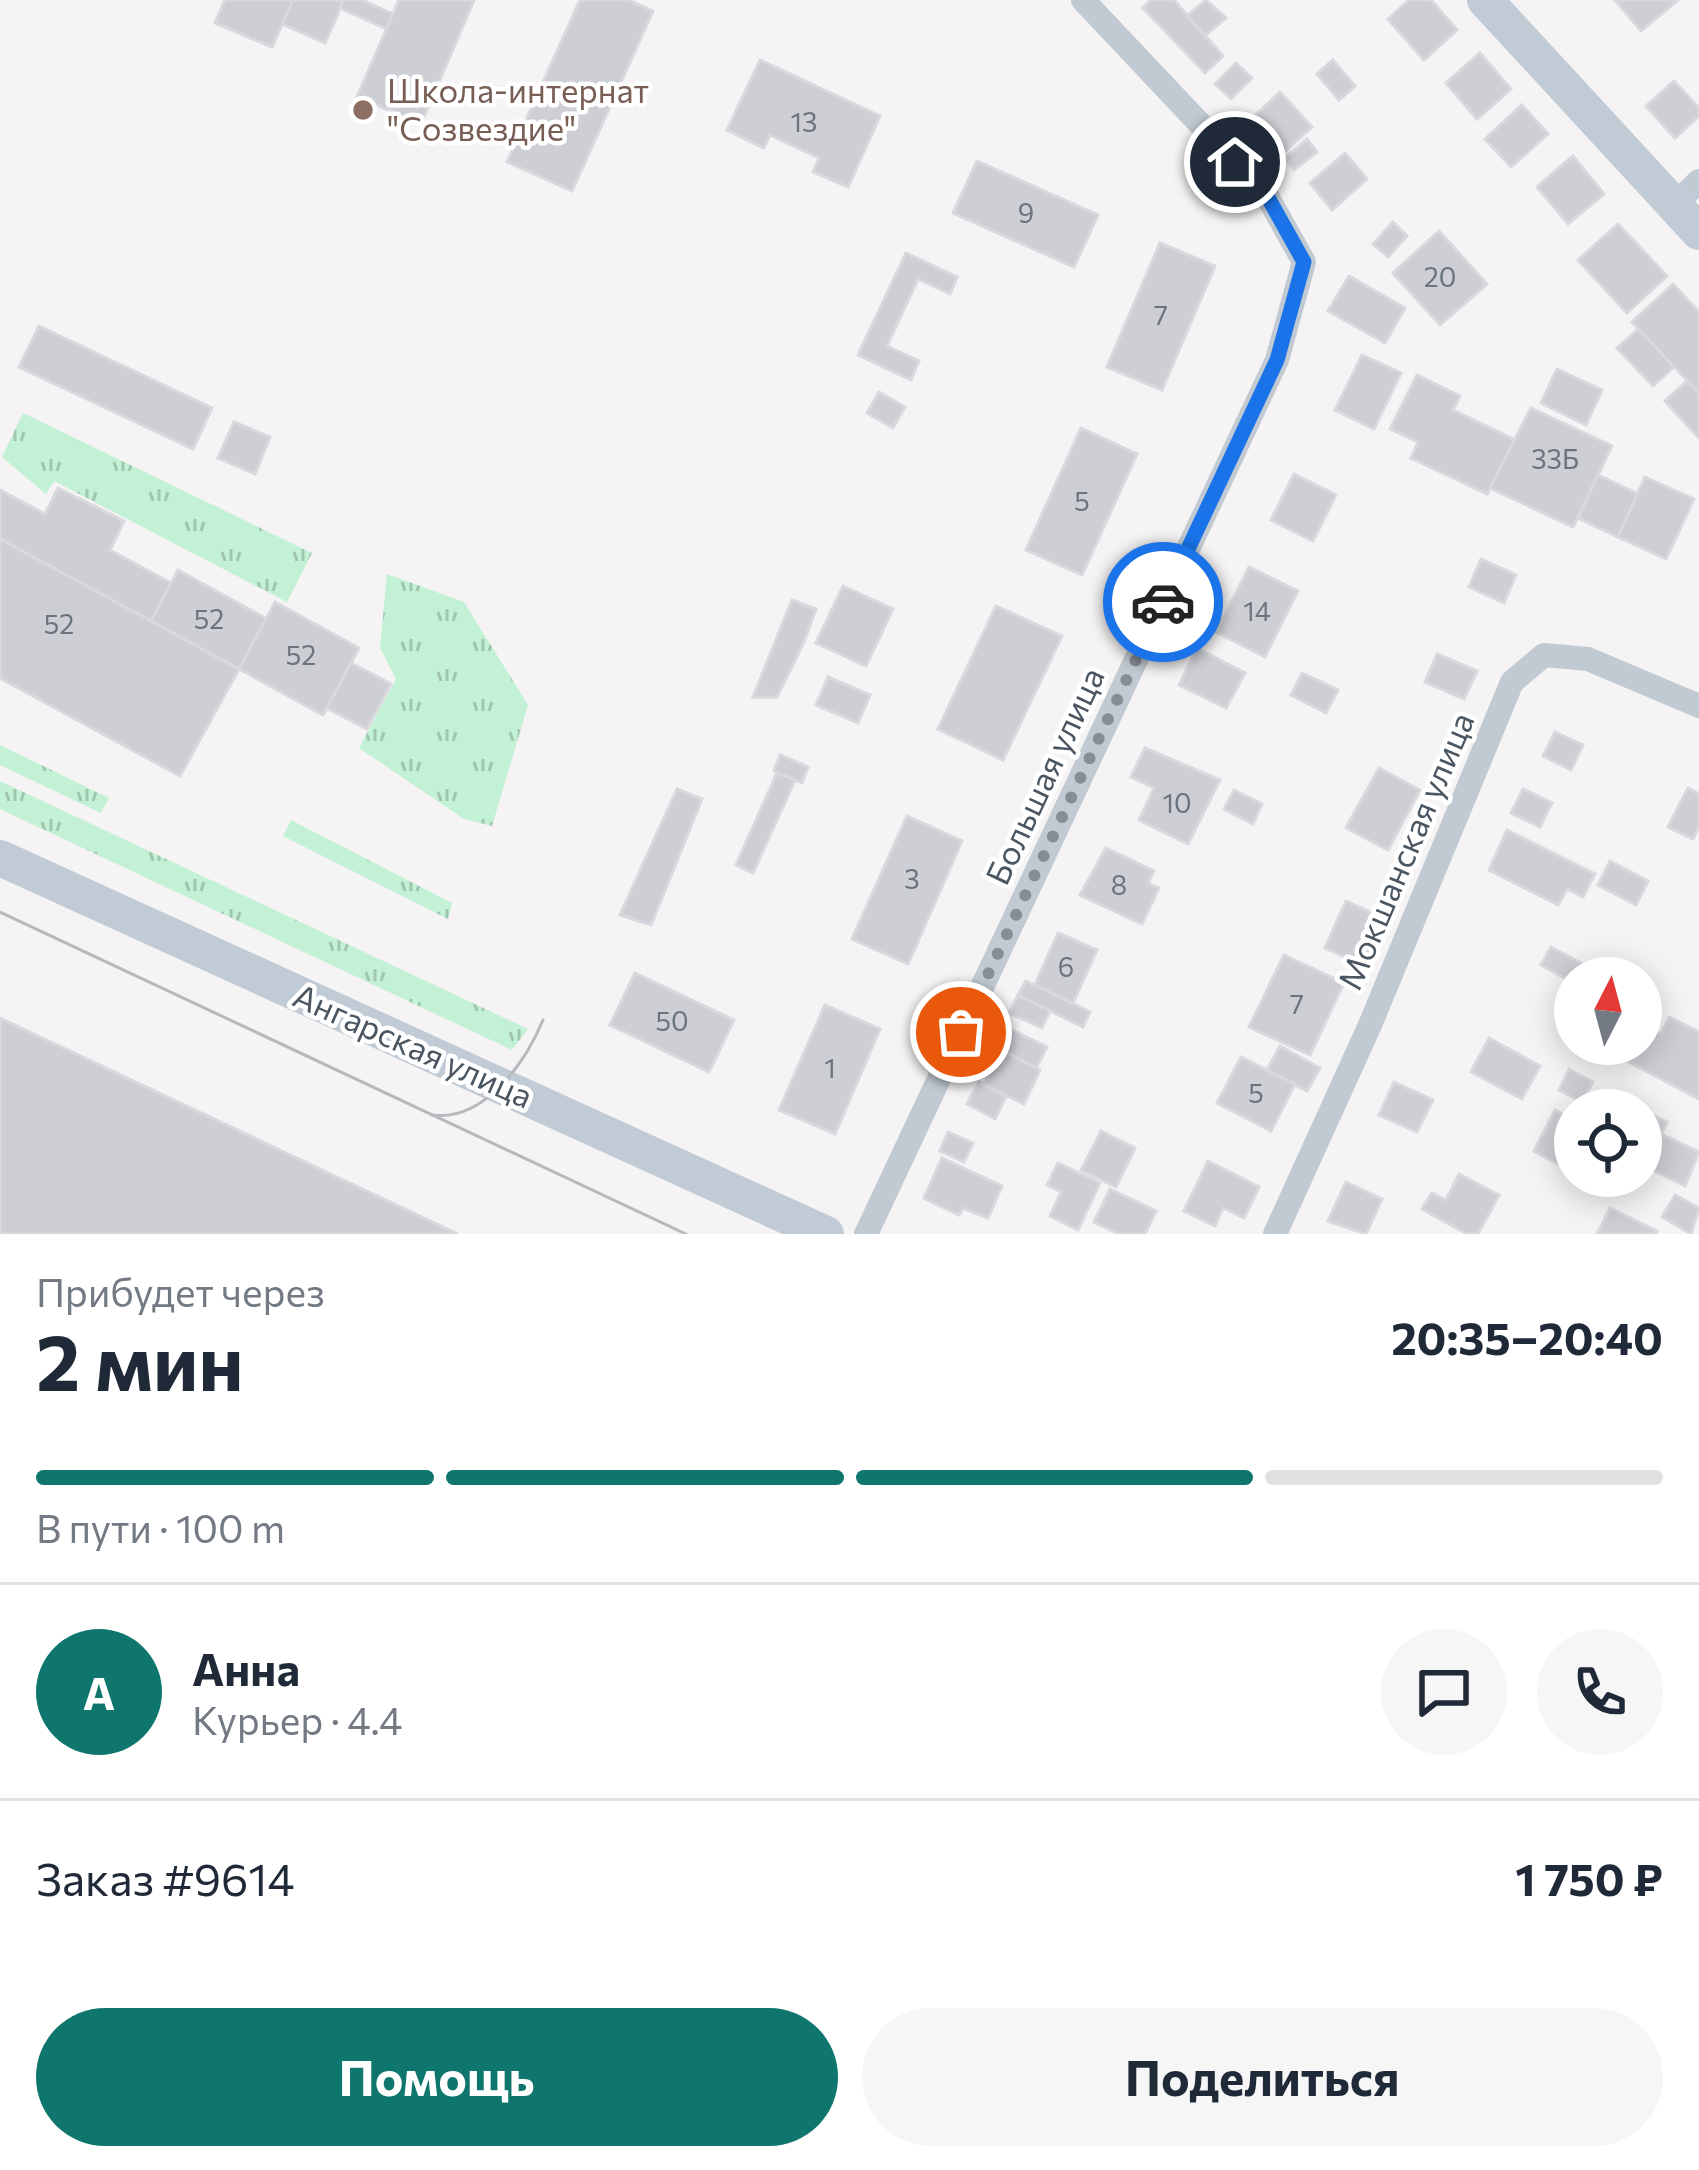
<!DOCTYPE html>
<html lang="ru">
<head>
<meta charset="utf-8">
<style>
	:root { --surface:#fff; --page:#f6f6f7; --text:#1f2937; --muted:#747a83; --line:#e0e1e3; --accent:#0f766e }
	body { margin:0; font-family:Commissioner,sans-serif; background:var(--page); color:var(--text); height:100vh; display:flex; flex-direction:column; font-size:45px; white-space:nowrap }
	* { box-sizing:border-box; margin:0 }
	p { font-size:39px; color:var(--muted) }
	.icon { flex:none; width:66px; height:66px; fill:none; stroke:currentColor; stroke-width:2; stroke-linecap:round; stroke-linejoin:round }
	.map { position:relative; height:1234px; overflow:hidden }
	.side { display:flex; flex-direction:column; background:var(--surface); flex:1 }
	.side>* { flex:none }
	.needle { width:78px; rotate:6deg }
	.tools { position:absolute; left:1554px; top:957px; display:grid; gap:24px }
	.tools a { display:grid; place-items:center; width:108px; height:108px; border-radius:50%; background:var(--surface); box-shadow:0 6px 30px #0003; font-size:60px }
	.pin { position:absolute; display:grid; place-items:center; width:102px; height:102px; color:#fff; margin:-51px; border:6px solid #fff; border-radius:50%; box-shadow:0 3px 12px #0007 }
	.courier { position:absolute; display:grid; place-items:center; width:120px; height:120px; margin:-60px; border:9px solid #1a73e8; border-radius:50%; background:#fff; color:#222; box-shadow:0 3px 15px #0007 }
	.overview em { font-style:normal; font-weight:700 }
	.overview div { display:flex; flex-direction:column-reverse }
	.overview { display:flex; align-items:center; justify-content:space-between; height:204px; padding:0 36px }
	h1 { font-size:78px; font-weight:700; line-height:90px }
	.bar { display:grid; grid-template-columns:repeat(4,1fr); gap:18px 12px; align-content:center; height:144px; padding:0 36px }
	.bar i { height:15px; border-radius:9px; background:var(--line) }
	.bar .active { background:var(--accent) }
	.bar p { grid-column:span 4 }
	.line { display:flex; align-items:center; gap:30px; padding:0 36px; border-top:3px solid var(--line) }
	.line div { flex:1 }
	.round { display:grid; place-items:center; flex:none; width:126px; height:126px; border-radius:63px; background:var(--page) }
	.action { display:flex; gap:24px; margin-top:auto; padding:24px 36px }
	.action a { flex:1; height:138px; border-radius:72px; background:var(--accent); color:#fff; font-size:48px; font-weight:700; line-height:138px; text-align:center }
	.action a+a { background:var(--page); color:var(--text) }
	.map>svg:first-child { display:block }
</style>
</head>
<body>
<div class="map">
<svg width="1699" height="1234" viewBox="0 0 1699 1234">
	<defs>
		<pattern id="grass-tufts" width="24" height="20" patternUnits="userSpaceOnUse" patternTransform="scale(3)"><rect width="24" height="20" fill="#c3f1d5"/><path d="M3 7l-1-3M5 7V3M7 7l1-3M15 17l-1-3M17 17v-4M19 17l1-3" fill="none" stroke="#a0c6b0"/></pattern>
	</defs>
	<rect width="100%" height="100%" fill="#f5f3f3"/>
	<g fill="url(#grass-tufts)">
		<path d="M23,413L312,553L287,602L54,481L46,494L2,457Z"/>
		<path d="M387,574L464,602L528,705L492,826L464,819L359,748L396,679L380,648Z"/>
		<path d="M0,745L109,798L101,813L0,765Z"/>
		<path d="M0,781L528,1029L512,1050L0,809Z"/>
		<path d="M291,820L452,903L448,919L283,836Z"/>
	</g>
	<g fill="#cdcfd5" stroke="#d7d9de" stroke-width="3">
		<path d="M225,0H293L272,47L215,23Z"/>
		<path d="M293,0H344L325,43L282,24Z"/>
		<path d="M344,0H362L393,14L387,29L340,8Z"/>
		<path d="M399,0H474L421,124L357,97Z"/>
		<path d="M580,0H628L653,11L572,191L507,162Z"/>
		<path d="M1151,0H1174L1223,56L1205,73L1143,8Z"/>
		<path d="M1206,0L1226,18L1205,36L1187,16Z"/>
		<path d="M1409,0H1431L1457,30L1424,60L1388,19Z"/>
		<path d="M1615,0H1678L1641,31Z"/>
		<path d="M1480,53L1511,89L1477,119L1446,83Z"/>
		<path d="M760,60L880,116L848,187L813,172L819,158L770,135L764,148L727,130Z"/>
		<path d="M1333,60L1355,86L1339,100L1317,74Z"/>
		<path d="M1236,63L1252,78L1231,99L1215,84Z"/>
		<path d="M1674,81L1699,108V116L1675,138L1646,106Z"/>
		<path d="M1280,92L1312,127L1280,156L1248,122Z"/>
		<path d="M1522,105L1548,134L1511,167L1485,139Z"/>
		<path d="M1307,139L1317,152L1294,170L1285,158Z"/>
		<path d="M1345,153L1367,179L1332,210L1310,183Z"/>
		<path d="M1573,156L1604,194L1568,224L1537,187Z"/>
		<path d="M977,161L1098,215L1074,267L953,213Z"/>
		<path d="M1393,222L1407,236L1388,257L1373,244Z"/>
		<path d="M1618,224L1667,276L1627,313L1578,260Z"/>
		<path d="M1439,231L1487,284L1440,325L1393,273Z"/>
		<path d="M1160,243L1215,266L1162,390L1107,367Z"/>
		<path d="M906,253L957,277L950,294L918,279L887,346L919,361L911,380L858,355Z"/>
		<path d="M1349,276L1405,308L1385,343L1328,311Z"/>
		<path d="M1673,284L1699,312V393L1632,322Z"/>
		<path d="M39,326L212,408L193,449L19,367Z"/>
		<path d="M1638,329L1674,367L1653,386L1617,348Z"/>
		<path d="M1362,355L1401,373L1374,429L1335,410Z"/>
		<path d="M1557,369L1602,390L1586,425L1541,403Z"/>
		<path d="M1417,375L1460,396L1453,410L1515,440L1487,494L1411,458L1418,442L1390,429Z"/>
		<path d="M1687,381L1699,393V438L1665,401Z"/>
		<path d="M879,392L905,407L893,428L867,413Z"/>
		<path d="M1531,408L1612,446L1573,527L1490,488Z"/>
		<path d="M234,422L270,437L255,474L218,458Z"/>
		<path d="M1081,428L1137,454L1082,575L1026,550Z"/>
		<path d="M1294,474L1336,495L1313,541L1271,520Z"/>
		<path d="M1598,475L1638,494L1618,537L1578,518Z"/>
		<path d="M1645,477L1694,499L1666,559L1618,537Z"/>
		<path d="M58,488L124,521L110,550L171,583L151,621L0,539V490L45,514Z"/>
		<path d="M0,539L239,669L180,776L0,678Z"/>
		<path d="M1481,559L1516,575L1504,603L1469,587Z"/>
		<path d="M1249,567L1298,591L1265,657L1216,632Z"/>
		<path d="M178,570L267,619L239,669L151,621Z"/>
		<path d="M843,586L893,609L866,666L816,643Z"/>
		<path d="M792,600L816,609L804,642L777,697H753Z"/>
		<path d="M275,602L359,648L323,715L239,669Z"/>
		<path d="M996,606L1062,636L1003,760L938,729Z"/>
		<path d="M1197,648L1245,673L1226,708L1179,685Z"/>
		<path d="M1437,654L1477,671L1464,699L1425,682Z"/>
		<path d="M351,663L391,684L367,729L327,708Z"/>
		<path d="M1302,673L1338,690L1326,713L1291,695Z"/>
		<path d="M828,677L870,695L858,723L816,705Z"/>
		<path d="M1555,732L1583,745L1571,770L1543,756Z"/>
		<path d="M1145,748L1220,780L1188,844L1139,820L1154,788L1131,777Z"/>
		<path d="M780,755L808,767L802,783L774,771Z"/>
		<path d="M1379,768L1420,790L1388,850L1346,828Z"/>
		<path d="M777,773L795,780L753,873L736,865Z"/>
		<path d="M1688,788L1699,794V827L1693,839L1668,827Z"/>
		<path d="M677,789L702,799L651,925L620,915Z"/>
		<path d="M1523,789L1552,803L1540,827L1511,813Z"/>
		<path d="M1234,790L1262,804L1253,824L1224,809Z"/>
		<path d="M907,816L962,841L908,964L852,939Z"/>
		<path d="M1507,830L1595,874L1583,897L1567,889L1558,905L1489,870Z"/>
		<path d="M1106,848L1154,871L1148,883L1159,888L1142,924L1080,895Z"/>
		<path d="M1610,861L1648,881L1636,905L1598,885Z"/>
		<path d="M1346,901L1390,921L1369,968L1325,948Z"/>
		<path d="M1058,933L1097,950L1073,1003L1035,985Z"/>
		<path d="M1551,947L1609,978H1575V984L1541,965Z"/>
		<path d="M1284,955L1344,983L1310,1055L1249,1027Z"/>
		<path d="M635,973L734,1020L709,1072L610,1025Z"/>
		<path d="M1026,981L1090,1012L1083,1027L1018,995Z"/>
		<path d="M1018,995L1050,1011L1042,1028L1009,1013Z"/>
		<path d="M825,1005L880,1029L835,1134L779,1110Z"/>
		<path d="M1669,1017L1699,1032V1099L1627,1061L1641,1044L1646,1026L1661,1034Z"/>
		<path d="M0,1018L458,1234H0Z"/>
		<path d="M1010,1029L1047,1047L1036,1068L1000,1049Z"/>
		<path d="M1489,1038L1540,1066L1522,1099L1471,1072Z"/>
		<path d="M1280,1046L1320,1068L1307,1091L1267,1070Z"/>
		<path d="M1000,1049L1040,1070L1024,1104L984,1085Z"/>
		<path d="M1241,1057L1295,1084L1271,1131L1217,1103Z"/>
		<path d="M1569,1069L1593,1082L1582,1102L1559,1090Z"/>
		<path d="M979,1082L1006,1097L995,1119L967,1104Z"/>
		<path d="M1394,1082L1433,1100L1417,1132L1379,1115Z"/>
		<path d="M1636,1107L1667,1122L1652,1153L1641,1147V1110Z"/>
		<path d="M1555,1110L1575,1121V1173L1534,1151Z"/>
		<path d="M1101,1131L1135,1148L1116,1187L1081,1170Z"/>
		<path d="M948,1132L973,1143L964,1162L940,1151Z"/>
		<path d="M1661,1134L1699,1152L1685,1186L1645,1166Z"/>
		<path d="M942,1158L1002,1186L988,1218L963,1208L959,1215L924,1198Z"/>
		<path d="M1208,1161L1259,1187L1244,1218L1223,1208L1215,1226L1184,1211Z"/>
		<path d="M1058,1163L1100,1183L1078,1230L1050,1216L1061,1192L1047,1185Z"/>
		<path d="M1459,1174L1499,1195L1478,1234H1467L1422,1209L1432,1193L1446,1200Z"/>
		<path d="M1346,1182L1382,1199L1366,1234L1328,1221Z"/>
		<path d="M1110,1189L1156,1211L1145,1234H1119L1094,1222Z"/>
		<path d="M1675,1195L1699,1208L1691,1234L1662,1217Z"/>
		<path d="M1610,1208L1657,1231L1656,1234H1597Z"/>
	</g>
	<g fill="none" stroke-linecap="round" stroke-linejoin="round">
		<g stroke="#c1cad2" stroke-width="24">
			<path d="M1674,205L1699,181"/>
			<path d="M866,1234L1277,360L1304,262L1266,194L1083,0"/>
			<path d="M1275,1234L1370,1025L1512,682L1544,655L1588,659L1699,706"/>
		</g>
		<g stroke="#c1cbd6" stroke-width="36">
			<path d="M1485,0L1699,232"/>
			<path d="M0,858L826,1234"/>
		</g>
		<g stroke="#b5b8bd" stroke-width="3">
			<path d="M0,912L686,1234"/>
			<path d="M432,1115C485,1122 526,1061 543,1020"/>
		</g>
	</g>
	<g fill="none" stroke-linecap="round" stroke-linejoin="round">
		<path stroke="#868d94" stroke-width="12" stroke-dasharray="0 21.6" d="M961,1032L1163,602"/>
		<path stroke="#1a73e8" stroke-width="15" d="M1163,602L1277,360L1304,262L1266,194L1235,162"/>
	</g>
	<circle fill="#8d6e63" stroke="#fff" stroke-width="4.5" cx="363" cy="110" r="12"/>
	<g text-anchor="middle" stroke-width="9" stroke-linejoin="round" paint-order="stroke">
		<g font-size="27" fill="#6b747e">
			<text x="804" y="132">13</text>
			<text x="1026" y="223">9</text>
			<text x="1440" y="287">20</text>
			<text x="1161" y="325">7</text>
			<text x="1555" y="469">33Б</text>
			<text x="1082" y="511">5</text>
			<text x="1257" y="621">14</text>
			<text x="209" y="629">52</text>
			<text x="59" y="634">52</text>
			<text x="301" y="665">52</text>
			<text x="1177" y="813">10</text>
			<text x="912" y="889">3</text>
			<text x="1119" y="895">8</text>
			<text x="1066" y="977">6</text>
			<text x="1297" y="1014">7</text>
			<text x="672" y="1031">50</text>
			<text x="830" y="1078">1</text>
			<text x="1256" y="1103">5</text>
		</g>
		<g font-size="33" fill="#785e54" stroke="#fff" text-anchor="start">
			<text x="387" y="103">Школа-интернат<tspan x="387" dy="38">"Созвездие"</tspan></text>
		</g>
		<g font-size="33" fill="#4a5661" stroke="#fff">
			<text transform="translate(1045 776) rotate(-65)" y="12">Большая улица</text>
			<text transform="translate(1406 851) rotate(-67)" y="12">Мокшанская улица</text>
			<text transform="translate(413 1046) rotate(24)" y="12">Ангарская улица</text>
		</g>
	</g>
</svg>
<div class="tools">
<a><svg class="needle" viewBox="-14 -14 28 28"><path d="M0-13l5 13h-10z" fill="#e53935"/><path d="M0 13l5-13h-10z" fill="#747a83"/></svg></a>
<a><svg class="icon" aria-label="locate" viewBox="0 0 24 24"><circle cx="12" cy="12" r="6"/><path d="M12 2v4M12 18v4M2 12h4M18 12h4"/></svg></a>
</div>
<div class="pin" style="left:961px;top:1032px;background:#ea580c"><svg class="icon" aria-label="bag" viewBox="0 0 24 24"><path d="M5 8h14l-1 12H6zM9 8a3 3 0 0 1 6 0"/></svg></div>
<div class="pin" style="left:1235px;top:162px;background:#1f2937"><svg class="icon" aria-label="home" viewBox="0 0 24 24"><path d="M3 11l9-7 9 7M6 9v11h12V9"/></svg></div>
<div class="courier" style="left:1163px;top:602px"><svg class="icon" aria-label="car" viewBox="0 0 24 24"><path d="M5 17H2v-5l4-1 3-4h7l3 4 3 1v5h-3M9 17h6M6 11h13"/><circle cx="7" cy="17" r="2"/><circle cx="17" cy="17" r="2"/></svg></div>
</div>
<section class="side">
<div class="overview"><div><h1>2 мин</h1><p>Прибудет через</p></div><em>20:35–20:40</em></div>
<div class="bar"><i class="active"></i><i class="active"></i><i class="active"></i><i></i><p>В пути · 100 m</p></div>
<div class="line" style="height:216px"><b class="round" style="background:var(--accent);color:#fff">А</b><div><b>Анна</b><p>Курьер · 4.4</p></div><a class="round"><svg class="icon" aria-label="chat" viewBox="0 0 24 24"><path d="M4 5h16v11H9l-5 4z"/></svg></a><a class="round"><svg class="icon" aria-label="phone" viewBox="0 0 24 24"><path d="M5 4h4l2 5-3 2q2 4 5 5l2-3 5 2v4C11 20 4 13 5 4z"/></svg></a></div>
<div class="line" style="height:156px"><div>Заказ #9614</div><b>1 750 ₽</b></div>
<div class="action"><a>Помощь</a><a>Поделиться</a></div>
</section>
</body>
</html>
